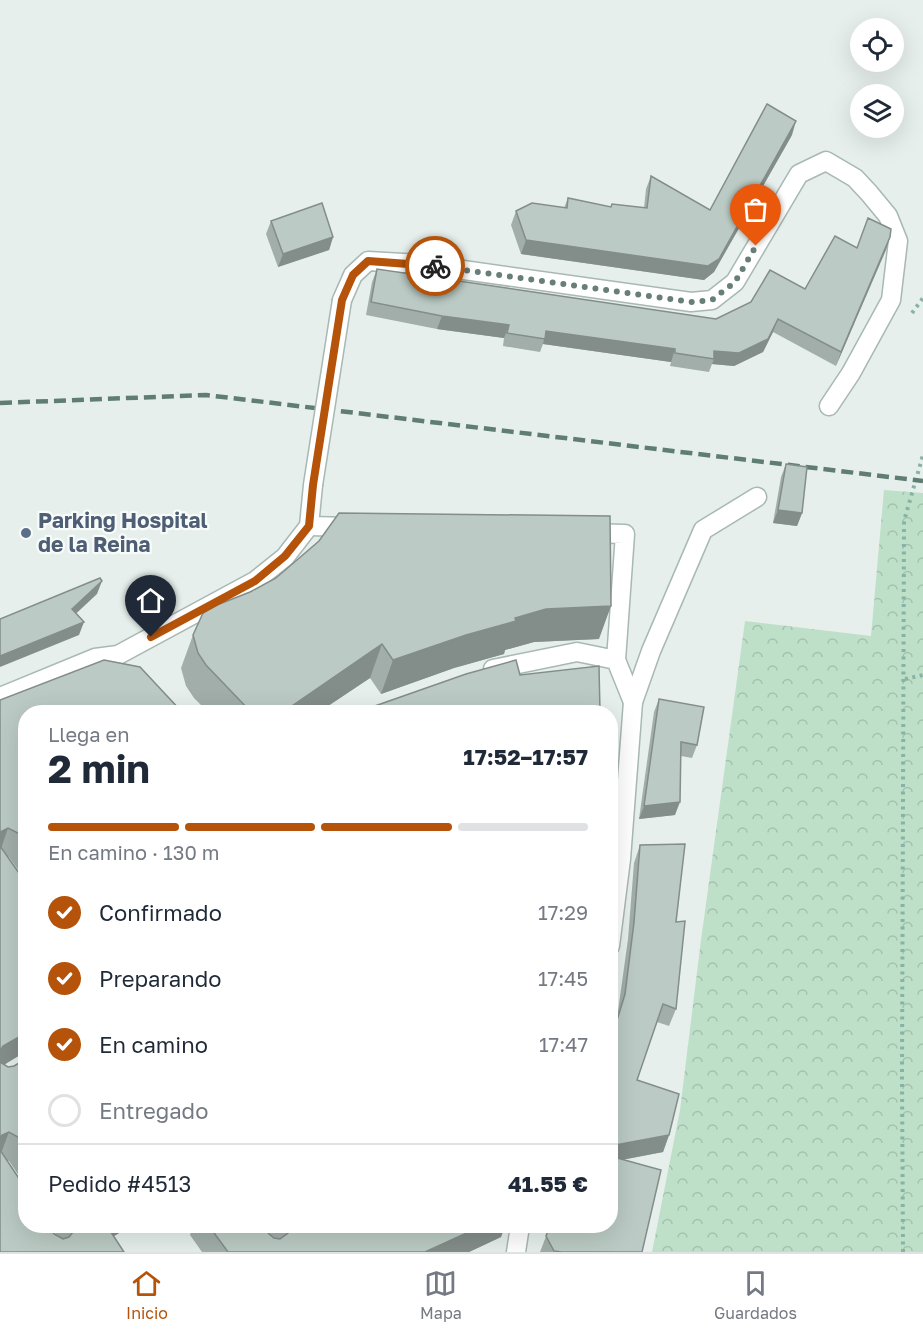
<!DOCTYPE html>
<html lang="es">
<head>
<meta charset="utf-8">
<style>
	:root { --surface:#fff; --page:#f2f2f3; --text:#1f2937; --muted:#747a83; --line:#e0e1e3; --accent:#b45309 }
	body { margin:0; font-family:"Golos Text",sans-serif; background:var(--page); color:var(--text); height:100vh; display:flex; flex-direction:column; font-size:22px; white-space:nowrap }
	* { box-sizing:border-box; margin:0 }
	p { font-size:20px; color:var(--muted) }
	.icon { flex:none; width:33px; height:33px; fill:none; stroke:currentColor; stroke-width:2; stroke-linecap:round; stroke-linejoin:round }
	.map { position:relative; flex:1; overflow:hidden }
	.side { position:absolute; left:18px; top:705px; width:600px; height:528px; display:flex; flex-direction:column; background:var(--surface); border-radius:24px; box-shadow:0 6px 24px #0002 }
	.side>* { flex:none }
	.buttons { position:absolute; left:850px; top:18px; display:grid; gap:12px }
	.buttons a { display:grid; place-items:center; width:54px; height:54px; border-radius:50%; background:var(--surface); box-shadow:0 6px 24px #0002; font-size:30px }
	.pin { position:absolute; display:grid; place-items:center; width:51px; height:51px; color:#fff; margin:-62px -26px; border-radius:50% 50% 50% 0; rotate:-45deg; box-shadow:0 0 6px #0007 }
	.pin .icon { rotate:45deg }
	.courier { position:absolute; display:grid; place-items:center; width:60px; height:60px; margin:-30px; border:4px solid #b45309; border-radius:50%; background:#fff; color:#222; box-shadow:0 2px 8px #0007 }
	.head em { font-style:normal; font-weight:700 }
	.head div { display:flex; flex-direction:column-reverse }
	.head { display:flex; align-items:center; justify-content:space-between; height:102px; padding:0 30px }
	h1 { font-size:39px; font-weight:700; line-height:45px }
	.bar { display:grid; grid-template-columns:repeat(4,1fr); gap:9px 6px; align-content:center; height:72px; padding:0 30px }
	.bar i { height:8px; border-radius:4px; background:var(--line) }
	.bar .on { background:var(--accent) }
	.bar p { grid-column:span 4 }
	.line { display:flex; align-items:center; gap:15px; padding:0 30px; border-top:2px solid var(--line) }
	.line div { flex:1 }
	ol { padding:0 30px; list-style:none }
	li { display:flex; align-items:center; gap:18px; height:66px }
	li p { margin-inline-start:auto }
	li .icon { padding:6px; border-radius:50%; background:var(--accent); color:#fff; stroke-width:4 }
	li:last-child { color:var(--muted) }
	li i { width:33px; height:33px; border:3px solid var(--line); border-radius:50% }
	.tabs { display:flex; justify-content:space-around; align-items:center; height:84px; border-top:2px solid var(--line); background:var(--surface); font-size:16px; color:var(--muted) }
	.tabs a { display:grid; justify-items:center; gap:3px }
	.tabs .on { color:var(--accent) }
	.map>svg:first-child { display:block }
</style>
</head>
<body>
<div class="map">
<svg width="923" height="1252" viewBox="0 0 923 1252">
	<defs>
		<pattern id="park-crowns" width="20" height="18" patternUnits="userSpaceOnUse" patternTransform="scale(1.5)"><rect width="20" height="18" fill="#bfe0c8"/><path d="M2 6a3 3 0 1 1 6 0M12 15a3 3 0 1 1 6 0" fill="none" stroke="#a4c1ad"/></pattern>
	</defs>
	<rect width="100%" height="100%" fill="#e6efeb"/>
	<path fill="url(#park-crowns)" d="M884,490L923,493V1252H652L680,1110L701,940L745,621L871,636Z"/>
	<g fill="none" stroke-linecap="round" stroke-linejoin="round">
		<defs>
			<g id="minor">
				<path d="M342,300L353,275L368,261L421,264L691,302L712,300L735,282L799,174L826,161L855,178L869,193L888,216L898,241L891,300L851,373L829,406"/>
				<path d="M309,526L352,527"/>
				<path d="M586,533L625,534L616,660"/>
				<path d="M493,669L577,652L616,660L633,702"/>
				<path d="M0,697L95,658L118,655L255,581L285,557L309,526L313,485"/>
				<path d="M610,946L621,859L633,702L651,651L703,530L757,497"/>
				<path d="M516,1252L520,1226"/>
			</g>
		</defs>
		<use href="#minor" stroke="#a8b8b2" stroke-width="21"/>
		<g stroke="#86b3a5" stroke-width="4" stroke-dasharray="3 4.5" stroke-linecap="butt">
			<path d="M912,313L923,298"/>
			<path d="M905,679L923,675"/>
			<path d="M903,1252L902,1075L904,521L923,455"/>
		</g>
		<use href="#minor" stroke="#fff" stroke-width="18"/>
		<path stroke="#5f7d75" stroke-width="4.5" stroke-dasharray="12 6" stroke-linecap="butt" d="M0,403L206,395L923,481"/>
		<defs>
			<path id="minor-bridge" d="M313,485L342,300"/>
		</defs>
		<use href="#minor-bridge" stroke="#a8b8b2" stroke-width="21" stroke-linecap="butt"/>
		<use href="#minor-bridge" stroke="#fff" stroke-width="18"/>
	</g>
	<g fill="#a1aea9">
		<path d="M792,135L714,272L704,280L521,254L511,225L516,211L564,208L568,198L611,207L644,208L646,189L651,176L710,210Z"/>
		<path d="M271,221L333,237L329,250L278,267L266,234Z"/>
		<path d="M890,237L836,366L773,332L763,352L734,366L712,364L709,372L670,366L671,362L543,344L540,352L503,346L504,338L437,329L366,315L372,282L377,269L716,319L805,289L857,248Z"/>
		<path d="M786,464L802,513L797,526L773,523L781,477Z"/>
		<path d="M193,635L599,639L534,642L505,650L504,654L454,668L381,694L370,678L319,712H208L194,698L186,686L181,668Z"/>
		<path d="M659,699L697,745L692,758L681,756L675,815L639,819L654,712Z"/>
		<path d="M0,700L182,712H26V881L9,857L7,856L26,883V1054L20,1055L4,1065L8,1067L14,1066L26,1059V1186L9,1161L6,1160L26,1226L57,1236L50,1226H129L128,1228L114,1236L0,1252Z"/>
		<path d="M640,845L676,922V1009L669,1026L657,1022L637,1080L669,1135L663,1152L622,1160L642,1252H540L550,1226H610V1038L618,1011L628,939L634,863Z"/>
		<path d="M193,1226H505L501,1237L469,1252H202L190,1235Z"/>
	</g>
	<g fill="#838d89">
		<path d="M796,121L792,135L714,272L704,280L521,254L526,240L708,266Z"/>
		<path d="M333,237L329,250L278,267L283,254Z"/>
		<path d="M890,237L886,250L836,366L841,352Z"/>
		<path d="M442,316L509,325L504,338L437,329Z"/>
		<path d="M778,319L773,332L763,352L734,366L712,364L714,359V351Z"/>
		<path d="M546,331L675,349L671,362L543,344Z"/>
		<path d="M778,510L802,513L797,526L773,523Z"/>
		<path d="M102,581L97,594L67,622L72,609Z"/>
		<path d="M611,606L599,639L534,642L505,650L504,654L454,668L381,694L393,660L515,618L546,609Z"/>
		<path d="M84,622L79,635L0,667V656Z"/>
		<path d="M382,644L370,678L319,712H283Z"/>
		<path d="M680,802L675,815L639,819L644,806Z"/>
		<path d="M8,828L0,852V833L2,831Z"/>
		<path d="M26,1033V1054L20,1055L0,1067V1051L3,1046Z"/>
		<path d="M9,1132L0,1156V1139L2,1135Z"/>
		<path d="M669,1135L663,1152L610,1162V1146Z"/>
		<path d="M103,1226H129L128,1228L96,1246Z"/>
		<path d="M482,1226H505L501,1237L469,1252H425Z"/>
	</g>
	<g fill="#bbcac4" stroke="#838d89" stroke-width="1.5">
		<path d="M767,104L796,121L719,259L708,266L526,240L516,211L532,203L567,208L568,198L611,207L612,204L647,208L651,176L710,210Z"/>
		<path d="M322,203L333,237L283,254L271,221Z"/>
		<path d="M868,218L891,229L890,237L841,352L778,319L768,339L739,353L714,351V359L675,353V349L546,331L545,339L507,333L509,325L442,316L371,302L377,269L716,319L751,302L770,270L805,289L835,236L857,248Z"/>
		<path d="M786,464L807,467L802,513L778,510Z"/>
		<path d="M339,513L610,516L611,606L546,609L515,618L516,621L466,635L393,660L382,644L283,712H251L206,665L198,653L193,635L203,613L217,605L250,592L276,578L319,541Z"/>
		<path d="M100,578L102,581L72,609L84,622L0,656V619Z"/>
		<path d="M104,660L140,667L182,712H112L111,711L107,712H26V844L18,833L8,828L2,831L0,833V700Z"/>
		<path d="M516,660L520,675L599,666L600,712H365L372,707L466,674Z"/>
		<path d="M659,699L704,707L697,745L681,742L680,802L644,806Z"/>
		<path d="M685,844L676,922L685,921L676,1009L663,1004L637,1080L679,1094L669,1135L610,1146V1043L625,994L634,922L640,845Z"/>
		<path d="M0,846L26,883V1033L3,1046L0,1051Z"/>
		<path d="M26,1059V1148L18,1137L9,1132L2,1135L0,1139V1062L8,1067L14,1066Z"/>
		<path d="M0,1150L26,1189V1226H48L54,1234L63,1239L69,1237L73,1232V1226H107L124,1252H0Z"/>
		<path d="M610,1156L661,1170L642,1252H562L554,1251L546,1236L550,1226H610Z"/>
		<path d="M209,1226H263L269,1234L274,1238L280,1239L288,1233L289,1226H482L425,1252H228Z"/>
	</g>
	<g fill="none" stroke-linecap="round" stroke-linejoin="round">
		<path stroke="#687f78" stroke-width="6" stroke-dasharray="0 10.8" d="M435,266L691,302L712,300L735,282L756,246"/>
		<path stroke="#b45309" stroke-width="8" d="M151,637L255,581L285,556L309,526L313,485L342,300L353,275L368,261L435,266"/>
	</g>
	<circle fill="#5c6f8a" stroke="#f7fbf9" stroke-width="2" cx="26" cy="533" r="6"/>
	<g text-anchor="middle" stroke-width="4.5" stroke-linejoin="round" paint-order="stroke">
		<g font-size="21" font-weight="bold" fill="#4e5e75" stroke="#f7fbf9" text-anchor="start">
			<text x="38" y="528">Parking Hospital<tspan x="38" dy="24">de la Reina</tspan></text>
		</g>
	</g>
</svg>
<div class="buttons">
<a><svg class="icon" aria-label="locate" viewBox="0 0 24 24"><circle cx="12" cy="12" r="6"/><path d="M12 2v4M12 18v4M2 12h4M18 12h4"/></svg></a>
<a><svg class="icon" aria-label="layers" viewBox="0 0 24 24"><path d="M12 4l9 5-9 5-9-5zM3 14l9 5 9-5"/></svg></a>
</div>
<div class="pin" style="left:756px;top:246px;background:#ea580c"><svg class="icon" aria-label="bag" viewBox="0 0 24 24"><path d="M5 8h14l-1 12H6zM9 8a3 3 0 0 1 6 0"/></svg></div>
<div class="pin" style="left:151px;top:637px;background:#1f2937"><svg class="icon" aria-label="home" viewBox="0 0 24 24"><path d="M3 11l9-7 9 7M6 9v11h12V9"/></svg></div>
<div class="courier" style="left:435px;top:266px"><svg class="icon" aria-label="bike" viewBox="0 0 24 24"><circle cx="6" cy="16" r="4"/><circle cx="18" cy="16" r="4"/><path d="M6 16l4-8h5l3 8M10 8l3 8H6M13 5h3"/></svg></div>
<section class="side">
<div class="head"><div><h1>2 min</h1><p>Llega en</p></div><em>17:52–17:57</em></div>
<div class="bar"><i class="on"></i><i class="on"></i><i class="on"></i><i></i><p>En camino · 130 m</p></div>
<ol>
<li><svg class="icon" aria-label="check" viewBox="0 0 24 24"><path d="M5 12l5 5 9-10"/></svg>Confirmado<p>17:29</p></li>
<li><svg class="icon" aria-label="check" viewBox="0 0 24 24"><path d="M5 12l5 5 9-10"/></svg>Preparando<p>17:45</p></li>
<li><svg class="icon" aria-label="check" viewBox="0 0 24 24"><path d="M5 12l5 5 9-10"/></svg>En camino<p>17:47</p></li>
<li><i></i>Entregado</li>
</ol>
<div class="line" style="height:78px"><div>Pedido #4513</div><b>41.55 €</b></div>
</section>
</div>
<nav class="tabs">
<a class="on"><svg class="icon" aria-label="home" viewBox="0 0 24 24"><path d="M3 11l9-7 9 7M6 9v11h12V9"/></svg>Inicio</a>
<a><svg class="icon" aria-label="map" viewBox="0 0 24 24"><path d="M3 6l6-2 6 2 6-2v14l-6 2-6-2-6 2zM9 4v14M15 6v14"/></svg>Mapa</a>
<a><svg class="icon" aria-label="saved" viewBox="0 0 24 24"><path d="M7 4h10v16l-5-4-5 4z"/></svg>Guardados</a>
</nav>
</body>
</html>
